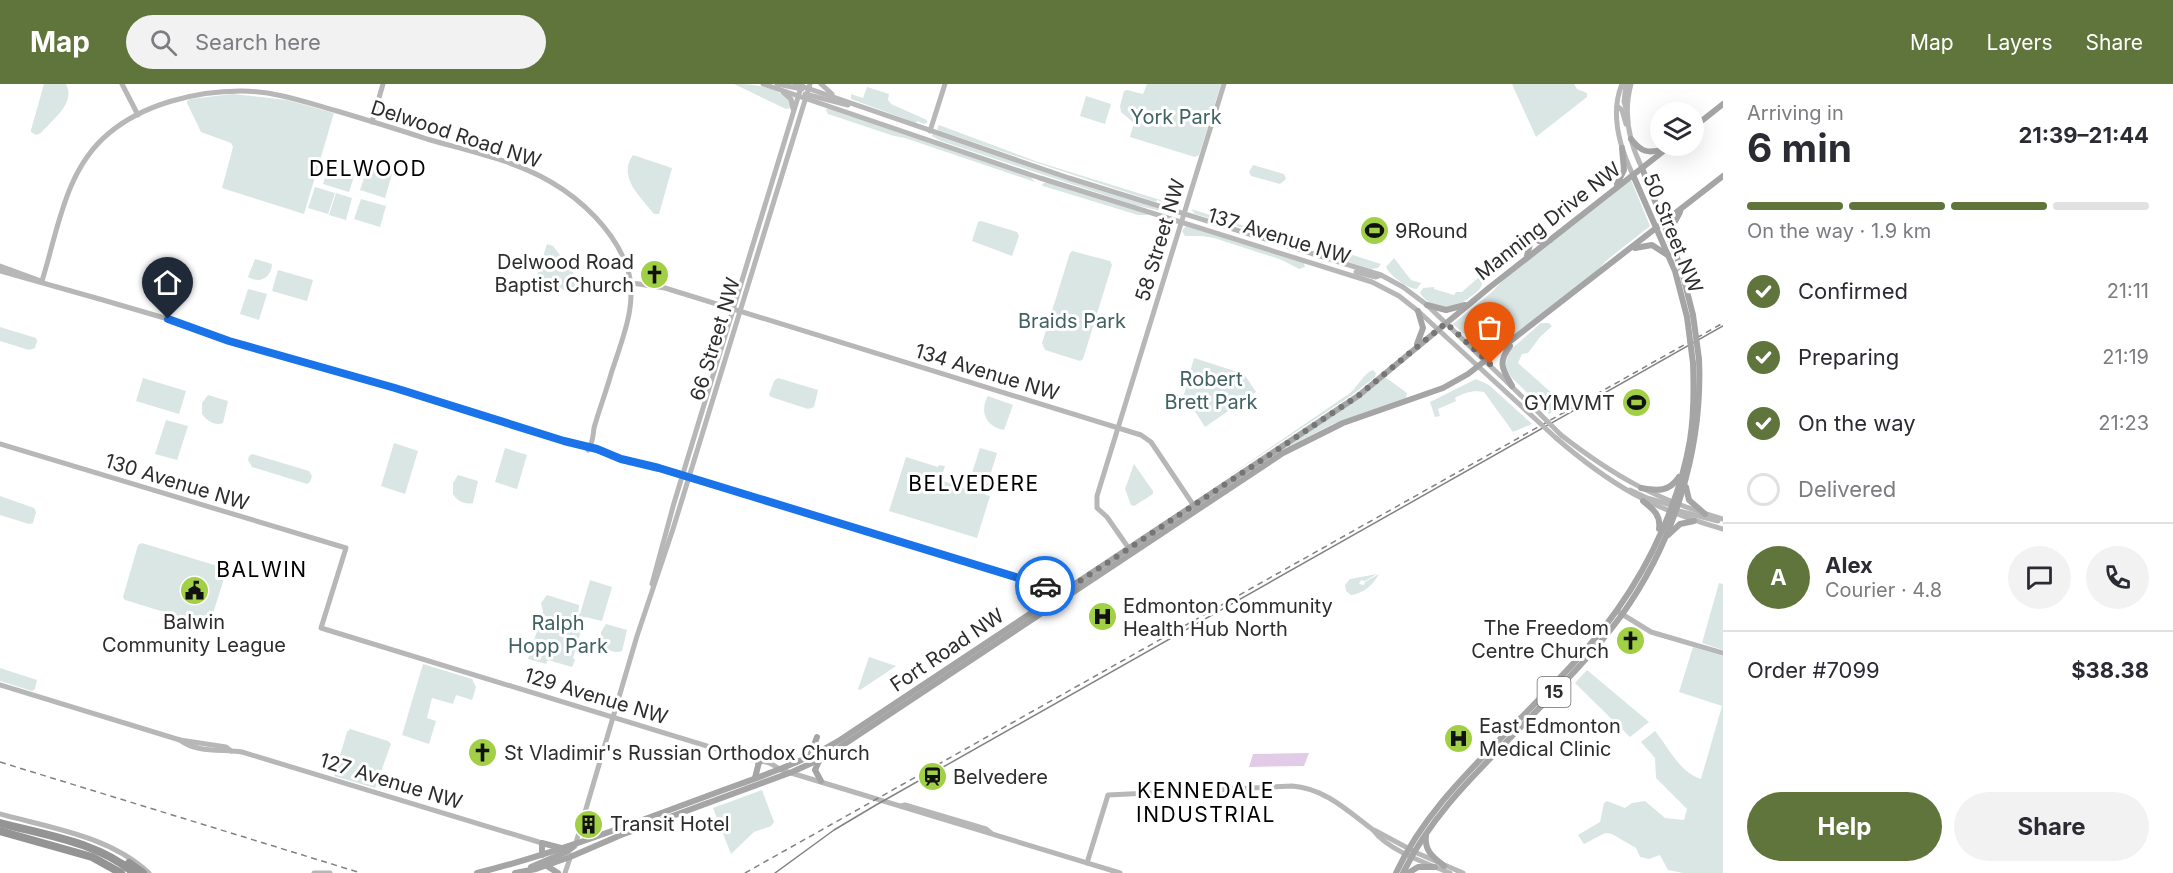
<!DOCTYPE html>
<html lang="en">
<head>
<meta charset="utf-8">
<style>
	:root { --surface:#fff; --page:#f2f2f3; --text:#2b2b33; --muted:#7c7c81; --line:#e1e1e2; --accent:#60753b }
	body { margin:0; font-family:Inter,sans-serif; background:var(--page); color:var(--text); height:100vh; display:flex; flex-direction:column; font-size:22px; white-space:nowrap }
	* { box-sizing:border-box; margin:0 }
	p { font-size:20px; color:var(--muted) }
	.icon { flex:none; width:33px; height:33px; fill:none; stroke:currentColor; stroke-width:2; stroke-linecap:round; stroke-linejoin:round }
	.map { position:relative; flex:1; overflow:hidden }
	.side { display:flex; flex-direction:column; background:var(--surface); width:450px }
	.side>* { flex:none }
	.buttons { position:absolute; left:1650px; top:18px; display:grid; gap:12px }
	.buttons a { display:grid; place-items:center; width:54px; height:54px; border-radius:50%; background:var(--surface); box-shadow:0 6px 24px #0002; font-size:30px }
	.pin { position:absolute; display:grid; place-items:center; width:51px; height:51px; color:#fff; margin:-62px -26px; border-radius:50% 50% 50% 0; rotate:-45deg; box-shadow:0 0 6px #0007 }
	.pin .icon { rotate:45deg }
	.courier { position:absolute; display:grid; place-items:center; width:60px; height:60px; margin:-30px; border:4px solid #1a73e8; border-radius:50%; background:#fff; color:#222; box-shadow:0 2px 8px #0007 }
	.summary em { font-style:normal; font-weight:700 }
	.summary div { display:flex; flex-direction:column-reverse }
	.summary { display:flex; align-items:center; justify-content:space-between; height:102px; padding:0 24px }
	h1 { font-size:39px; font-weight:700; line-height:45px }
	.bar { display:grid; grid-template-columns:repeat(4,1fr); gap:9px 6px; align-content:center; height:72px; padding:0 24px }
	.bar i { height:8px; border-radius:4px; background:var(--line) }
	.bar .current { background:var(--accent) }
	.bar p { grid-column:span 4 }
	.line { display:flex; align-items:center; gap:15px; padding:0 24px; border-top:2px solid var(--line) }
	.line div { flex:1 }
	.round { display:grid; place-items:center; flex:none; width:63px; height:63px; border-radius:32px; background:var(--page) }
	ol { padding:0 24px; list-style:none }
	li { display:flex; align-items:center; gap:18px; height:66px }
	li p { margin-inline-start:auto }
	li .icon { padding:6px; border-radius:50%; background:var(--accent); color:#fff; stroke-width:4 }
	li:last-child { color:var(--muted) }
	li i { width:33px; height:33px; border:3px solid var(--line); border-radius:50% }
	.cta { display:flex; gap:12px; margin-top:auto; padding:12px 24px }
	.cta a { flex:1; height:69px; border-radius:36px; background:var(--accent); color:#fff; font-size:24px; font-weight:700; line-height:69px; text-align:center }
	.cta a+a { background:var(--page); color:var(--text) }
	header { display:flex; align-items:center; gap:36px; box-sizing:border-box; height:84px; padding:0 30px; background:var(--accent); color:#fff }
	header strong { font-size:28px }
	nav { display:flex; gap:33px; margin-inline-start:auto; font-size:21px }
	.search { width:420px; height:54px; background:var(--page); display:flex; align-items:center; gap:15px; box-sizing:border-box; padding:0 21px; border-radius:33px; color:var(--muted); font-size:22px }
	main { display:flex; flex:1; min-height:0 }
	.map>svg:first-child { display:block }
</style>
</head>
<body>
<header>
<strong>Map</strong>
<div class="search"><svg class="icon" aria-label="search" viewBox="0 0 24 24"><circle cx="10" cy="10" r="6"/><path d="M15 15l6 6"/></svg>Search here</div>
<nav><a>Map</a><a>Layers</a><a>Share</a></nav>
</header>
<main>
<div class="map">
<svg width="1723" height="789" viewBox="0 0 1723 789">
	<rect width="100%" height="100%" fill="#fff"/>
	<g fill="#dae6e4">
		<path d="M44,0H66C76,19 53,35 41,49L36,51L31,48V46Z"/>
		<path d="M734,0C754,0 774,2 790,16L791,24L786,25Z"/>
		<path d="M1147,0H1221L1199,71L1195,73L1130,53L1134,39L1121,28L1120,22L1124,7L1127,6L1143,10Z"/>
		<path d="M1512,0H1574L1577,5L1587,9V13L1536,53Z"/>
		<path d="M867,3L889,10L888,16L891,20L927,36V39L924,40L917,37L916,39L851,15V10L863,14Z"/>
		<path d="M233,10L287,16L334,29L304,130L222,104L233,63L231,59L201,48L187,19V17L190,15Z"/>
		<path d="M1086,12L1111,20L1105,40L1080,32Z"/>
		<path d="M827,24L1030,92L1035,98L905,54L894,52L828,30L826,26Z"/>
		<path d="M939,41L1038,78L1180,122L1177,123L1157,116L1156,118L940,47L937,45Z"/>
		<path d="M933,49L1178,130V131L1135,121L941,57L932,52Z"/>
		<path d="M633,71L672,84L659,130H654C641,113 617,93 633,71Z"/>
		<path d="M329,81L355,89L349,108L323,100Z"/>
		<path d="M1253,81L1284,90L1286,95L1280,100L1251,92L1249,88Z"/>
		<path d="M368,82L392,90L385,114L360,106Z"/>
		<path d="M1631,96L1650,142L1607,176L1596,188L1488,272L1453,240L1492,208L1507,192Z"/>
		<path d="M1047,98L1147,130V131H1138L1043,102L1042,100Z"/>
		<path d="M315,103L335,109L328,130L308,124Z"/>
		<path d="M336,109L352,114L346,136L329,131Z"/>
		<path d="M361,115L386,122L380,143L354,135Z"/>
		<path d="M1191,125L1311,163V164L1195,130Z"/>
		<path d="M981,137L1017,148L1019,152L1012,172L972,157L978,138Z"/>
		<path d="M1186,142L1304,179L1305,183L1299,185L1282,176L1214,154L1202,152H1185L1182,147Z"/>
		<path d="M547,160L553,162C564,177 577,189 581,208L579,210L535,198Z"/>
		<path d="M1321,161L1381,180L1378,184L1371,185L1326,171L1321,166Z"/>
		<path d="M1072,167L1110,177L1112,181L1083,275L1080,277L1045,266L1042,259L1070,169Z"/>
		<path d="M1394,174L1411,196L1421,199L1417,205C1408,205 1389,191 1386,183Z"/>
		<path d="M255,175L272,180C271,194 260,200 248,193Z"/>
		<path d="M278,186L313,196L307,217L272,207Z"/>
		<path d="M1479,193L1482,200C1480,207 1475,209 1469,214C1452,227 1432,227 1420,209L1423,204L1434,203V205L1454,211L1456,208H1462Z"/>
		<path d="M248,205L267,210L259,236L240,230Z"/>
		<path d="M1541,239H1549L1552,242L1540,253L1528,269L1522,270L1518,279L1564,320L1549,330L1512,294L1505,283L1509,267Z"/>
		<path d="M0,243L36,254L37,257L35,264L29,266L0,257Z"/>
		<path d="M1194,274L1244,290L1256,308L1205,343L1184,310Z"/>
		<path d="M1373,286L1376,289L1375,293L1352,311L1223,396L1350,309C1358,302 1364,289 1373,286Z"/>
		<path d="M1385,293L1407,309L1406,314L1333,340L1286,364Z"/>
		<path d="M143,294L186,307L179,330L136,317Z"/>
		<path d="M778,294L818,306L814,323L808,325L771,313L769,311L774,297Z"/>
		<path d="M1476,295L1489,301L1532,340L1513,348L1484,308C1473,306 1464,309 1455,314L1456,317L1438,325L1440,332L1435,333L1430,318Z"/>
		<path d="M208,311L228,317L223,339C215,342 207,337 202,330V319Z"/>
		<path d="M988,312L1013,321L1004,346C986,343 979,327 988,312Z"/>
		<path d="M166,336L188,342L177,376L155,370Z"/>
		<path d="M394,359L418,367L405,410L381,402Z"/>
		<path d="M505,364L527,371L517,405L495,398Z"/>
		<path d="M980,364L997,369L989,395L972,389Z"/>
		<path d="M252,370L309,387L312,392L310,398L307,400L252,383L248,376L249,372Z"/>
		<path d="M906,373L938,383L939,381L945,382L942,391L936,389L935,394L966,405L970,394L988,400L984,410L990,412L977,454L889,427Z"/>
		<path d="M1134,380L1153,407V410L1134,422L1131,421L1125,405Z"/>
		<path d="M458,391L478,397L473,419C465,421 457,417 453,410V399Z"/>
		<path d="M0,412L34,424L36,428L33,439L29,440L0,431Z"/>
		<path d="M142,459L224,484L226,488L210,539L207,541L125,516L123,513L138,461Z"/>
		<path d="M1377,490L1365,497L1361,496L1359,500L1364,501L1365,498L1379,490C1373,501 1363,510 1351,511L1346,507L1345,501L1350,495Z"/>
		<path d="M590,496L612,503L602,537L585,533L573,574L575,576L572,583L548,576L546,580L528,575L543,528L541,519L547,511L579,521L578,530H580Z"/>
		<path d="M1719,499L1723,500V566L1702,559Z"/>
		<path d="M606,540L627,546L622,567C613,570 606,565 601,559V548Z"/>
		<path d="M1693,563L1723,572V789H1683L1668,786L1660,771L1649,775L1640,773L1636,764L1612,750L1605,749L1584,760L1578,751L1600,738L1604,719L1607,717L1625,724L1632,719L1645,717L1665,734L1684,736L1687,725L1656,694L1655,674L1641,658L1655,647C1669,664 1679,688 1701,695L1722,622L1679,608Z"/>
		<path d="M869,573L896,582L860,606L858,605Z"/>
		<path d="M423,580L472,595L476,603L472,616L456,611L453,620L432,614L427,634L436,637L429,660L402,651Z"/>
		<path d="M0,584L37,596L35,605L32,607L0,597Z"/>
		<path d="M1587,586L1649,638L1630,653L1575,599Z"/>
		<path d="M350,645L388,657L391,660L375,704L334,692L347,648Z"/>
		<path d="M762,706L774,738L771,742L754,748L731,770L713,724Z"/>
	</g>
	<path fill="#e1cbe7" d="M1309,669L1304,682L1249,683L1253,670Z"/>
	<g fill="none" stroke-linecap="round" stroke-linejoin="round">
		<g stroke="#b7b7b7" stroke-width="5">
			<path d="M122,0L138,31"/>
			<path d="M763,0L1040,94L1372,198L1399,212L1418,227L1531,331"/>
			<path d="M777,0L802,5"/>
			<path d="M795,0L1069,94L1381,191L1403,203L1427,221L1537,327"/>
			<path d="M821,0L832,10"/>
			<path d="M1622,0C1610,29 1620,64 1633,91"/>
			<path d="M1631,0C1623,29 1629,58 1642,84"/>
			<path d="M783,8L791,15L793,25"/>
			<path d="M805,10L848,21"/>
			<path d="M1617,22L1622,26L1626,40"/>
			<path d="M1626,24L1624,18L1626,0"/>
			<path d="M372,38L383,0"/>
			<path d="M930,47L945,0"/>
			<path d="M0,182L41,197"/>
			<path d="M0,187L103,216L168,235L216,253L370,297L564,357L578,360L621,375L659,385L1043,502L1055,506L1060,512"/>
			<path d="M1356,188L1376,193L1379,192"/>
			<path d="M42,197C58,146 65,86 108,50C143,20 196,7 241,7C274,7 305,18 337,27C367,36 397,45 427,55C468,67 514,76 551,98C582,116 613,146 626,180C640,217 622,255 611,290C606,308 599,326 594,344C593,352 593,359 588,366"/>
			<path d="M632,199L665,204L1141,351L1151,358L1196,425"/>
			<path d="M1561,351C1615,393 1657,416 1723,435"/>
			<path d="M1556,354C1612,402 1652,425 1723,445"/>
			<path d="M0,360L346,464L321,544L759,678C766,676 774,681 779,685"/>
			<path d="M1630,406L1647,414L1675,422"/>
			<path d="M1672,427H1679L1718,437"/>
			<path d="M1130,466L1107,433L1097,424V412L1224,0"/>
			<path d="M652,500L674,419L802,0"/>
			<path d="M1617,527L1651,548L1723,569"/>
			<path d="M0,601L180,656L226,663L231,667"/>
			<path d="M180,656C196,669 222,665 242,668L542,759"/>
			<path d="M778,685L1120,789"/>
			<path d="M901,722L905,721L986,745L991,749"/>
			<path d="M0,730C51,744 109,752 149,789"/>
			<path d="M1374,746L1417,769L1463,789"/>
			<path d="M575,762L637,552L673,445L810,0"/>
			<path d="M1087,779L1108,711L1292,702C1324,704 1348,727 1373,746C1389,767 1426,779 1450,789"/>
			<path d="M314,789H330"/>
			<path d="M565,789L571,771"/>
		</g>
		<g stroke="#a5a5a5" stroke-width="6">
			<path d="M1694,43L1723,20"/>
			<path d="M1631,55C1641,68 1648,70 1664,65"/>
			<path d="M1642,84L1681,184L1693,231"/>
			<path d="M1633,91L1675,187L1687,233"/>
			<path d="M1617,100L1624,86L1622,64"/>
			<path d="M1673,155V141L1680,128"/>
			<path d="M1635,164L1652,161L1669,172"/>
			<path d="M1527,172L1532,152L1539,157L1550,156"/>
			<path d="M1427,221L1446,226L1465,221"/>
			<path d="M1417,260L1423,244L1418,227"/>
			<path d="M1510,262C1497,280 1503,285 1512,302"/>
			<path d="M1686,403L1689,416L1705,430"/>
			<path d="M1641,404C1658,407 1669,408 1679,393"/>
			<path d="M1643,417C1653,425 1661,431 1659,445"/>
			<path d="M1668,451L1680,440L1694,437"/>
			<path d="M810,672L817,653"/>
			<path d="M819,677L815,686L821,697"/>
			<path d="M755,694L759,678"/>
			<path d="M1426,751C1424,767 1433,773 1444,782"/>
			<path d="M542,771V759L561,764"/>
			<path d="M547,782L558,789"/>
			<path d="M531,783L566,768L573,763"/>
			<path d="M477,789C554,770 628,741 702,714C749,696 797,682 840,656L1358,312L1490,203L1670,62"/>
			<path d="M515,789L536,785L570,773L621,751L792,688L825,673L1283,369L1343,339L1443,304L1468,290L1723,92"/>
			<path d="M1396,789C1422,733 1465,691 1508,647C1546,608 1586,570 1617,526C1652,477 1680,415 1690,356C1694,331 1694,305 1693,279"/>
			<path d="M1403,789C1430,733 1474,691 1517,647C1553,610 1590,574 1621,532C1674,458 1703,366 1699,275"/>
			<path d="M1408,789L1418,783H1435"/>
		</g>
		<g stroke="#949494" stroke-width="8">
			<path d="M0,739C45,751 97,758 134,789"/>
			<path d="M0,747L92,773L121,789"/>
			<path d="M129,779L143,789"/>
		</g>
		<path stroke="#828282" stroke-width="1.5" d="M775,789L834,746L876,721L1723,242"/>
		<g stroke="#828282" stroke-width="1.5" stroke-dasharray="6 4.5" stroke-linecap="butt">
			<path d="M0,678L361,789"/>
			<path d="M745,789L1723,239"/>
		</g>
		<g stroke="#b7b7b7" stroke-width="5">
			<path d="M1537,327L1561,351"/>
			<path d="M1531,331L1556,354"/>
		</g>
		<g stroke="#a5a5a5" stroke-width="6">
			<path d="M1693,231L1699,275"/>
			<path d="M1687,233L1693,279"/>
		</g>
	</g>
	<g fill="none" stroke-linecap="round" stroke-linejoin="round">
		<path stroke="#767676" stroke-width="6" stroke-dasharray="0 10.8" d="M1045,502L1055,506L1059,511L1358,312L1446,239L1490,280"/>
		<path stroke="#1a73e8" stroke-width="8" d="M168,235L229,257L395,304L564,357L597,365L621,375L659,384L1045,502"/>
	</g>
	<defs>
		<symbol id="stadium-disc" viewBox="-11 -11 22 22"><circle r="9.5" fill="#a1cf45" stroke="#fff"/><path d="M0-5a6.5 5 0 1 0 0 10a6.5 5 0 1 0 0-10ZM-3.5-1.8h7v3.6h-7Z" fill="#111"/></symbol>
		<symbol id="church-disc" viewBox="-11 -11 22 22"><circle r="9.5" fill="#a1cf45" stroke="#fff"/><path d="M-1.2-6h2.4v3.5h3.3v2.4h-3.3V6h-2.4V-.1h-3.3v-2.4h3.3Z" fill="#111"/></symbol>
		<symbol id="civic-disc" viewBox="-11 -11 22 22"><circle r="9.5" fill="#a1cf45" stroke="#fff"/><path d="M-.6-6.5H3V-4.5H.6V-3L4-1V1h2V6H-6V1h2V-1L-.6-3ZM-1.2 2.5V6h2.4V2.5Z" fill="#111"/></symbol>
		<symbol id="hospital-disc" viewBox="-11 -11 22 22"><circle r="9.5" fill="#a1cf45" stroke="#fff"/><path d="M-5-5h3v3.5h4V-5h3V5h-3V1.5h-4V5h-3Z" fill="#111"/></symbol>
		<symbol id="station-disc" viewBox="-11 -11 22 22"><circle r="9.5" fill="#a1cf45" stroke="#fff"/><path d="M-3-6H3Q5-6 5-4V2Q5 4 3 4L4.5 6H3L1.5 4h-3L-3 6H-4.5L-3 4Q-5 4-5 2V-4Q-5-6-3-6ZM-3.5-4v3h7v-3ZM-3.5 1v1.5H-2V1ZM2 1v1.5H3.5V1Z" fill="#111"/></symbol>
		<symbol id="building-disc" viewBox="-11 -11 22 22"><circle r="9.5" fill="#a1cf45" stroke="#fff"/><path d="M-4-6H4V6H1V3H-1V6H-4ZM-2.5-4.3h1.7v1.8h-1.7ZM.8-4.3h1.7v1.8H.8ZM-2.5-1h1.7V.8h-1.7ZM.8-1h1.7V.8H.8Z" fill="#111"/></symbol>
	</defs>
	<g fill-rule="evenodd">
		<use href="#stadium-disc" x="1358" y="130" width="33" height="33"/>
		<use href="#church-disc" x="638" y="174" width="33" height="33"/>
		<use href="#stadium-disc" x="1620" y="302" width="33" height="33"/>
		<use href="#civic-disc" x="178" y="490" width="33" height="33"/>
		<use href="#hospital-disc" x="1086" y="516" width="33" height="33"/>
		<use href="#church-disc" x="1614" y="540" width="33" height="33"/>
		<use href="#hospital-disc" x="1442" y="638" width="33" height="33"/>
		<use href="#church-disc" x="466" y="652" width="33" height="33"/>
		<use href="#station-disc" x="916" y="676" width="33" height="33"/>
		<use href="#building-disc" x="572" y="724" width="33" height="33"/>
	</g>
	<g text-anchor="middle" stroke-width="6" stroke-linejoin="round" paint-order="stroke">
		<rect fill="#fff" stroke="#6c6c6c" stroke-width="1.5" x="1537.5" y="593" width="33" height="30" rx="4.5"/>
		<g font-size="18" font-weight="bold" fill="#2d2d2d">
			<text x="1554" y="614">15</text>
		</g>
		<g font-size="20" fill="#406361" stroke="#fff">
			<text x="1176" y="40">York Park</text>
			<text x="1072" y="244">Braids Park</text>
			<text x="1211" y="302">Robert<tspan x="1211" dy="23">Brett Park</tspan></text>
			<text x="558" y="546">Ralph<tspan x="558" dy="23">Hopp Park</tspan></text>
		</g>
		<g font-size="20" fill="#2d2d2d" stroke="#fff">
			<text transform="translate(456 50) rotate(18)" y="7">Delwood Road NW</text>
			<text transform="translate(1548 137) rotate(-38)" y="7">Manning Drive NW</text>
			<text transform="translate(1673 149) rotate(68)" y="7">50 Street NW</text>
			<text transform="translate(1279 152) rotate(17)" y="7">137 Avenue NW</text>
			<text transform="translate(1160 156) rotate(-73)" y="7">58 Street NW</text>
			<text transform="translate(715 255) rotate(-73)" y="7">66 Street NW</text>
			<text transform="translate(987 288) rotate(17)" y="7">134 Avenue NW</text>
			<text transform="translate(177 398) rotate(17)" y="7">130 Avenue NW</text>
			<text transform="translate(947 566) rotate(-34)" y="7">Fort Road NW</text>
			<text transform="translate(596 612) rotate(17)" y="7">129 Avenue NW</text>
			<text transform="translate(391 697) rotate(17)" y="7">127 Avenue NW</text>
		</g>
		<g font-size="20" fill="#2d2d2d" stroke="#fff" text-anchor="start">
			<text x="1395" y="154">9Round</text>
			<text x="634" y="185" text-anchor="end">Delwood Road<tspan x="634" dy="23">Baptist Church</tspan></text>
			<text x="1615" y="326" text-anchor="end">GYMVMT</text>
			<text x="1123" y="529">Edmonton Community<tspan x="1123" dy="23">Health Hub North</tspan></text>
			<text x="194" y="545" text-anchor="middle">Balwin<tspan x="194" dy="23">Community League</tspan></text>
			<text x="1609" y="551" text-anchor="end">The Freedom<tspan x="1609" dy="23">Centre Church</tspan></text>
			<text x="1479" y="649">East Edmonton<tspan x="1479" dy="23">Medical Clinic</tspan></text>
			<text x="504" y="676">St Vladimir's Russian Orthodox Church</text>
			<text x="953" y="700">Belvedere</text>
			<text x="610" y="747">Transit Hotel</text>
		</g>
		<g font-size="21" letter-spacing="1.5" fill="#000" stroke="#fff">
			<text x="368" y="92">DELWOOD</text>
			<text x="974" y="407">BELVEDERE</text>
			<text x="262" y="493">BALWIN</text>
			<text x="1206" y="714">KENNEDALE<tspan x="1206" dy="24">INDUSTRIAL</tspan></text>
		</g>
	</g>
</svg>
<div class="buttons">
<a><svg class="icon" aria-label="layers" viewBox="0 0 24 24"><path d="M12 4l9 5-9 5-9-5zM3 14l9 5 9-5"/></svg></a>
</div>
<div class="pin" style="left:1490px;top:280px;background:#ea580c"><svg class="icon" aria-label="bag" viewBox="0 0 24 24"><path d="M5 8h14l-1 12H6zM9 8a3 3 0 0 1 6 0"/></svg></div>
<div class="pin" style="left:168px;top:235px;background:#1f2937"><svg class="icon" aria-label="home" viewBox="0 0 24 24"><path d="M3 11l9-7 9 7M6 9v11h12V9"/></svg></div>
<div class="courier" style="left:1045px;top:502px"><svg class="icon" aria-label="car" viewBox="0 0 24 24"><path d="M5 17H2v-5l4-1 3-4h7l3 4 3 1v5h-3M9 17h6M6 11h13"/><circle cx="7" cy="17" r="2"/><circle cx="17" cy="17" r="2"/></svg></div>
</div>
<section class="side">
<div class="summary"><div><h1>6 min</h1><p>Arriving in</p></div><em>21:39–21:44</em></div>
<div class="bar"><i class="current"></i><i class="current"></i><i class="current"></i><i></i><p>On the way · 1.9 km</p></div>
<ol>
<li><svg class="icon" aria-label="check" viewBox="0 0 24 24"><path d="M5 12l5 5 9-10"/></svg>Confirmed<p>21:11</p></li>
<li><svg class="icon" aria-label="check" viewBox="0 0 24 24"><path d="M5 12l5 5 9-10"/></svg>Preparing<p>21:19</p></li>
<li><svg class="icon" aria-label="check" viewBox="0 0 24 24"><path d="M5 12l5 5 9-10"/></svg>On the way<p>21:23</p></li>
<li><i></i>Delivered</li>
</ol>
<div class="line" style="height:108px"><b class="round" style="background:var(--accent);color:#fff">A</b><div><b>Alex</b><p>Courier · 4.8</p></div><a class="round"><svg class="icon" aria-label="chat" viewBox="0 0 24 24"><path d="M4 5h16v11H9l-5 4z"/></svg></a><a class="round"><svg class="icon" aria-label="phone" viewBox="0 0 24 24"><path d="M5 4h4l2 5-3 2q2 4 5 5l2-3 5 2v4C11 20 4 13 5 4z"/></svg></a></div>
<div class="line" style="height:78px"><div>Order #7099</div><b>$38.38</b></div>
<div class="cta"><a>Help</a><a>Share</a></div>
</section>
</main>
</body>
</html>
